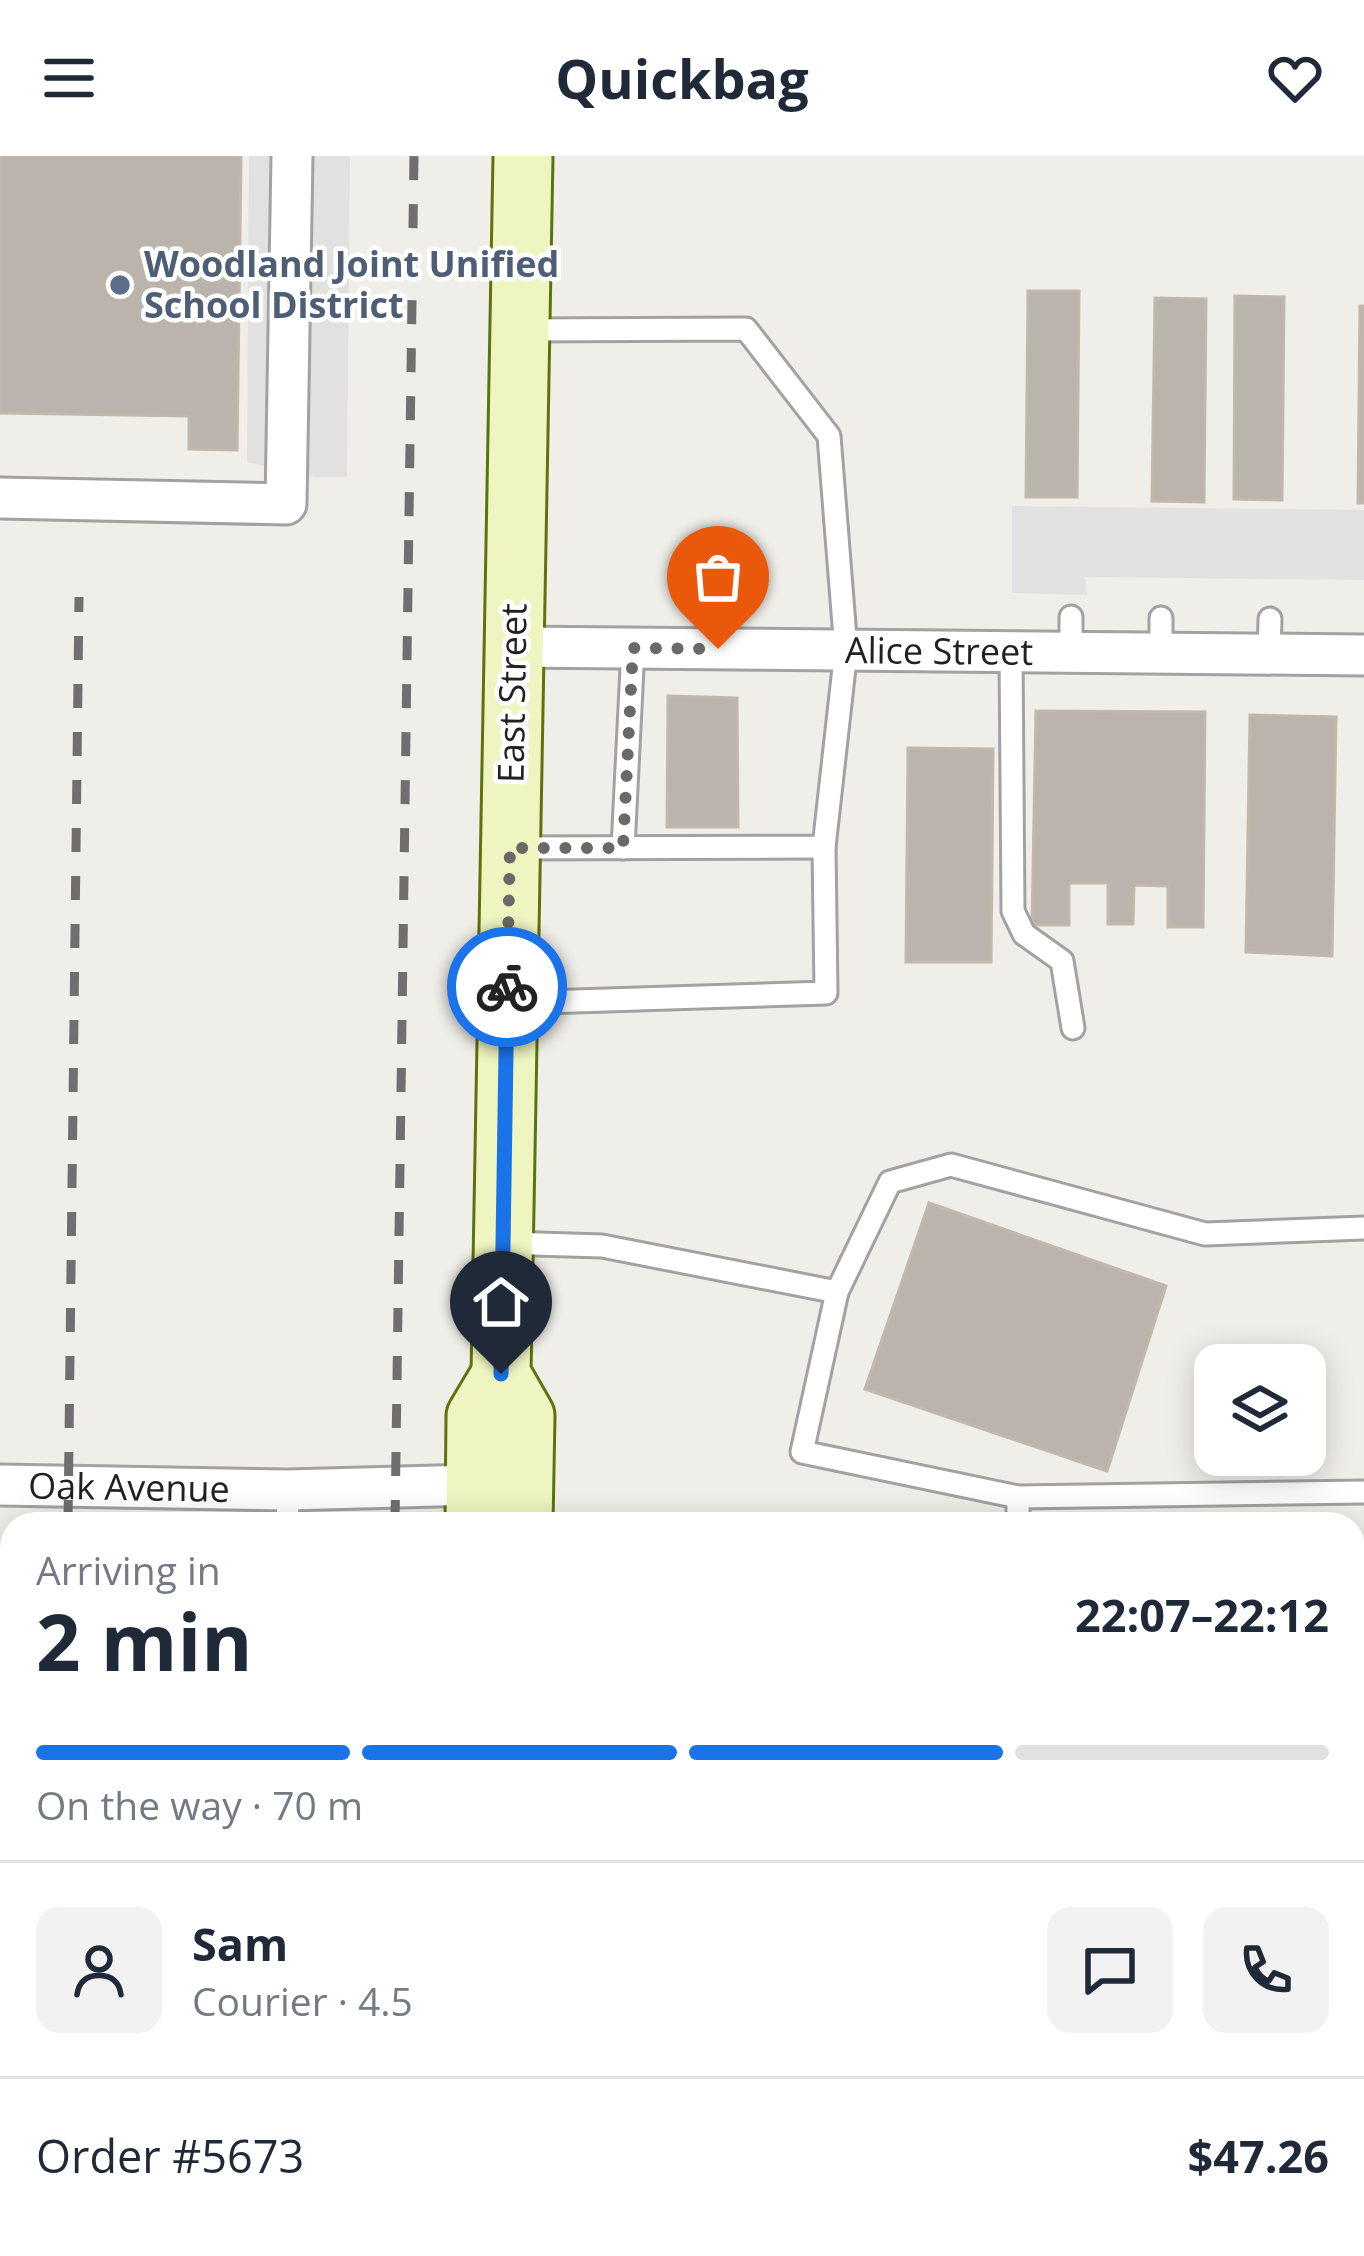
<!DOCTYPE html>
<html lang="en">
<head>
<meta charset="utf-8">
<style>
	:root { --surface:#fff; --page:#f2f2f3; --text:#1f2937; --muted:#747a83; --line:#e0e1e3; --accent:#1a73e8 }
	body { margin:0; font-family:"Open Sans",sans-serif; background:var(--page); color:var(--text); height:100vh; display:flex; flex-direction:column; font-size:45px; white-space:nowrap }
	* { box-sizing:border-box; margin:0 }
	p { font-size:39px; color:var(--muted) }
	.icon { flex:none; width:66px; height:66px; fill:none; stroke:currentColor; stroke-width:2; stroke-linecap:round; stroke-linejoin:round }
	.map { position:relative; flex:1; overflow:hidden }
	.drawer { position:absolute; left:0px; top:1356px; width:1365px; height:744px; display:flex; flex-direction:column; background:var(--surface); border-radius:36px 36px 0 0; box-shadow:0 6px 30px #0003 }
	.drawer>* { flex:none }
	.tools { position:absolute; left:1194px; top:1188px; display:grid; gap:24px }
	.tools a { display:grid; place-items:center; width:132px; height:132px; border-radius:24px; background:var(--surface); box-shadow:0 6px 30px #0003; font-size:60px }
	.pin { position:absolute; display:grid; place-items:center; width:102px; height:102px; color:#fff; margin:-123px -51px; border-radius:50% 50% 50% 0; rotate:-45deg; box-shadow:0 0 12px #0007 }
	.pin .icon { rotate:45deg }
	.courier { position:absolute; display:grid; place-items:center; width:120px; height:120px; margin:-60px; border:9px solid #1a73e8; border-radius:50%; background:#fff; color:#222; box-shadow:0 3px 15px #0007 }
	.head em { font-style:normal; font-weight:700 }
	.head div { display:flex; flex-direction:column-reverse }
	.head { display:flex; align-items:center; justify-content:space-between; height:204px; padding:0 36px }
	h1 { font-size:78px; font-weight:700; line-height:90px }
	.bar { display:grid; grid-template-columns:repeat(4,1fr); gap:18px 12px; align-content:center; height:144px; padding:0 36px }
	.bar i { height:15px; border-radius:9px; background:var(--line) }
	.bar .active { background:var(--accent) }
	.bar p { grid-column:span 4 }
	.line { display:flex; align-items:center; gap:30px; padding:0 36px; border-top:3px solid var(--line) }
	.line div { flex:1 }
	.round { display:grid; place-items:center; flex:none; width:126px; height:126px; border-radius:24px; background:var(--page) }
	header { display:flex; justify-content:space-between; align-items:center; height:156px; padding:0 36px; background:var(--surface); font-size:54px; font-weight:700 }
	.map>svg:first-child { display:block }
</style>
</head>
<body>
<header><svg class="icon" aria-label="menu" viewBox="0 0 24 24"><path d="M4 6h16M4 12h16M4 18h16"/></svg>Quickbag<svg class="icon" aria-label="heart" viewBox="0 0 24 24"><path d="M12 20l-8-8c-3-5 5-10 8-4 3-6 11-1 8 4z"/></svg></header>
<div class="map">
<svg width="1364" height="2100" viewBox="0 0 1364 2100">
	<rect width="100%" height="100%" fill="#f0eee8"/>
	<path fill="#dedede" d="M1353,1902H1364V2100H557V2088H1353Z"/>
	<g fill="#e1e1e1">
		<path d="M249,0H350L347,321H315L247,306Z"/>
		<path d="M1012,350L1364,354V424L1085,421L1087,439L1012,437Z"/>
	</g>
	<g fill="#bab4ad" stroke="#c1b7ab" stroke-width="3">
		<path d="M0,0H241L237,294L189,293V260L0,257Z"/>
		<path d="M1028,135H1079L1077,341H1026Z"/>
		<path d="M1235,140L1284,141L1282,344L1234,343Z"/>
		<path d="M1155,142L1206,143L1204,346L1152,345Z"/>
		<path d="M1360,150H1364V347H1358Z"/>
		<path d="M668,540L737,542L738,671H667Z"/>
		<path d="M1036,555L1205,556L1203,771H1168V730L1134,729L1133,768H1108V727H1069V769H1032Z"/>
		<path d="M1250,559L1336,561L1332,800L1246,796Z"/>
		<path d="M908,592L993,593L991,806H906Z"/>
		<path d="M929,1047L1166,1130L1107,1315L865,1233Z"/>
	</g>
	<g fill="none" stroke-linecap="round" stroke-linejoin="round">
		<defs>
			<g id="lane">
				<path d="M1161,462V497"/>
				<path d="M1011,495L1013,755L1024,778L1062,805L1073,872"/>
				<path d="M1071,496V461"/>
				<path d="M1269,498L1270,463"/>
				<path d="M510,692L824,691L846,494L829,280L746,173L523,174"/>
				<path d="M623,692L633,492"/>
				<path d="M512,847L826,837L824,691"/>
				<path d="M1364,1072L1205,1078L951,1009L890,1026L837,1136L802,1296L1018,1341L1364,1336"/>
				<path d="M504,1087L602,1090L837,1136"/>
				<path d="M287,1334L288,1368"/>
				<path d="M1018,1368V1341"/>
			</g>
			<g id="street">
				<path d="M0,342L286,348L292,0"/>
				<path id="s1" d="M513,491L1364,499"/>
				<path id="s2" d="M0,1329L287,1334L475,1329"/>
				<path d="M1353,1462H1364"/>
				<path d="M1353,1919H1364"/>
				<path d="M782,2100V2088"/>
				<path d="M1038,2100L1040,2088"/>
			</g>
			<g id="secondary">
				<path d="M523,0L501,1218L525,1260L523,1368"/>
				<path d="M475,1368L476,1260L501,1218"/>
				<path d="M487,2100V2088"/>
			</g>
		</defs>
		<use href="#lane" stroke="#a2a2a2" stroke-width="27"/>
		<use href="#street" stroke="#a2a2a2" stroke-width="45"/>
		<use href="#secondary" stroke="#5e720d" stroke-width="63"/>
		<use href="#lane" stroke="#fff" stroke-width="21"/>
		<use href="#street" stroke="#fff" stroke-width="39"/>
		<use href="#secondary" stroke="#eef5c1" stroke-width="57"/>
		<g stroke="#6f6f6f" stroke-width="9" stroke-dasharray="24 24" stroke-linecap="butt">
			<path d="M68,1368L79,441"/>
			<path d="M395,1368L414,0"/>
			<path d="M0,1694L12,1730"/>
			<path d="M153,2088L158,2100"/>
			<path d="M177,2088L180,2100"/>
			<path d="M385,2100V2088"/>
		</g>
	</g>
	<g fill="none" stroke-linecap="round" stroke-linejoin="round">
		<path stroke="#696967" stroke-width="12" stroke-dasharray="0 21.6" d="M507,831L510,692H623L633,492L718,493"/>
		<path stroke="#1a73e8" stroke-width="15" d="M501,1218L507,831"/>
	</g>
	<circle fill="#5c6f8a" stroke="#fff" stroke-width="4.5" cx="120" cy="129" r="12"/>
	<g text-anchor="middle" stroke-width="9" stroke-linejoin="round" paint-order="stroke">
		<g font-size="36" font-weight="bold" fill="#4e5e75" stroke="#fff" text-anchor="start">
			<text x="144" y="121">Woodland Joint Unified<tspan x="144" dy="41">School District</tspan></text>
		</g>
		<g font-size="36" fill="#212121" stroke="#fff">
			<text dy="13" stroke="none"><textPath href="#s1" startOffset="426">Alice Street</textPath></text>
			<text transform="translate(512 537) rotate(-89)" y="13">East Street</text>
			<text dy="13" stroke="none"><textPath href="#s2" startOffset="129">Oak Avenue</textPath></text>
		</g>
	</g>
</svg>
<div class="tools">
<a><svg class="icon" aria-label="layers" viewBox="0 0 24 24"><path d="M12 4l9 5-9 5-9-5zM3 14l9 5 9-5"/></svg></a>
</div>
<div class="pin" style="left:718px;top:493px;background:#ea580c"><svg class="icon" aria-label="bag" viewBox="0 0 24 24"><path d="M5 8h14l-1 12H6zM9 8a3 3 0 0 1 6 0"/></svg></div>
<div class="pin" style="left:501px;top:1218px;background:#1f2937"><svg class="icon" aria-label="home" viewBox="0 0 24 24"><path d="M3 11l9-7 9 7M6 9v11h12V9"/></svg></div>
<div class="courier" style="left:507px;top:831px"><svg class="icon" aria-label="bike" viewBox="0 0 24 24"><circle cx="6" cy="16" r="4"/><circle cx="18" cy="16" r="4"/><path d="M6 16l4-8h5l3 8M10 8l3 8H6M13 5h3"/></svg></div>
<section class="drawer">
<div class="head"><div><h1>2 min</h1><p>Arriving in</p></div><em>22:07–22:12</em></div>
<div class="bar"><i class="active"></i><i class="active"></i><i class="active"></i><i></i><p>On the way · 70 m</p></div>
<div class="line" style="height:216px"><a class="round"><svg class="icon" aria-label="person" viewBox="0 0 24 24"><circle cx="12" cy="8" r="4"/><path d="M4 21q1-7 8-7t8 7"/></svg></a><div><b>Sam</b><p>Courier · 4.5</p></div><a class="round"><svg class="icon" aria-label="chat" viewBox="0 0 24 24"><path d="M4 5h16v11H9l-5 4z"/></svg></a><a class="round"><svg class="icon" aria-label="phone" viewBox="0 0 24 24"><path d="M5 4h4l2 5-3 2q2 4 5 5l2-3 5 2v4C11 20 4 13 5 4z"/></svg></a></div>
<div class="line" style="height:156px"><div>Order #5673</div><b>$47.26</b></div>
</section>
</div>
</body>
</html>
